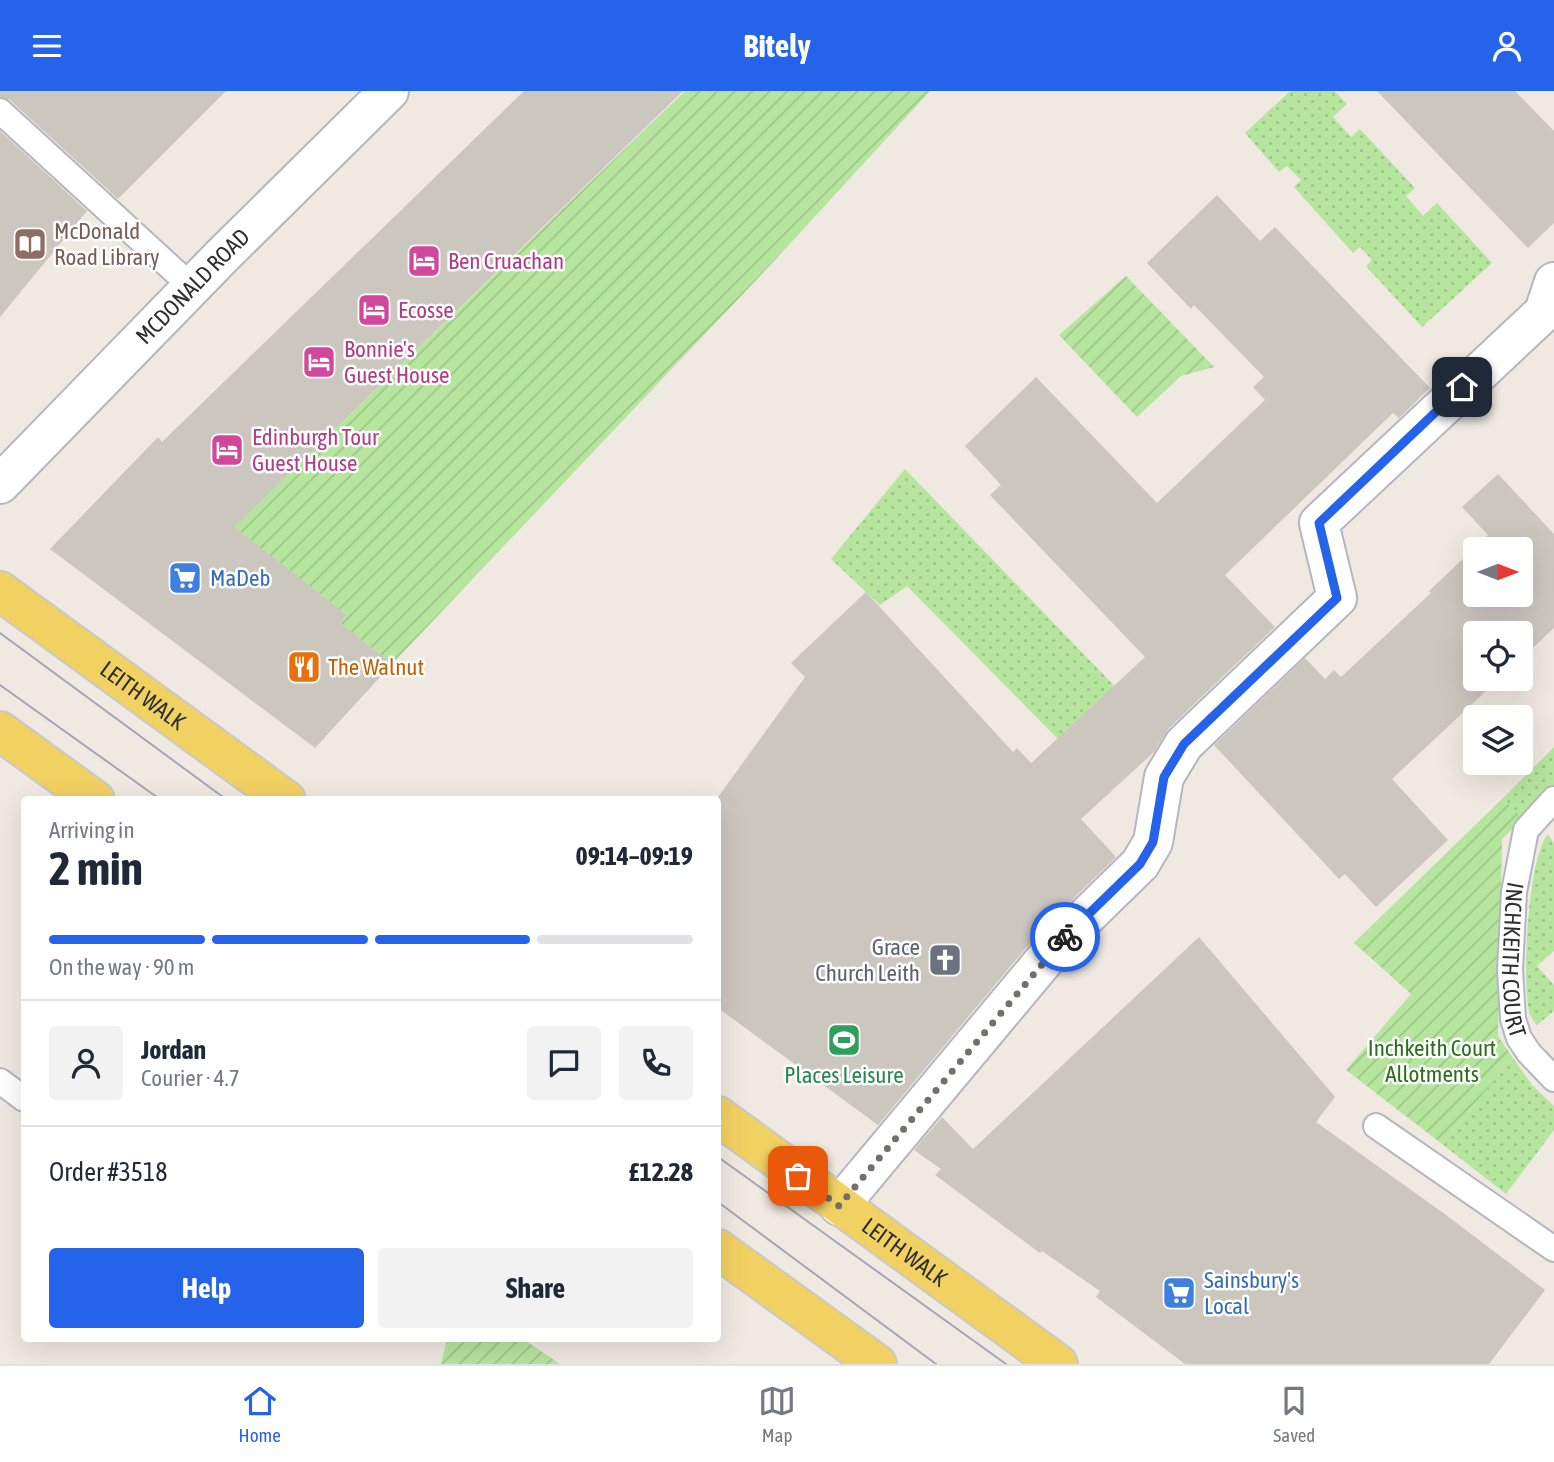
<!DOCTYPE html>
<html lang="en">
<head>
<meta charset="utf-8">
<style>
	:root { --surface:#fff; --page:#f2f2f3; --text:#1f2937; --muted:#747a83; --line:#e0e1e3; --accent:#2563eb }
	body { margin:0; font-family:"Asap Condensed",sans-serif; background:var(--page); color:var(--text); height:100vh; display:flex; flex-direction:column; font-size:26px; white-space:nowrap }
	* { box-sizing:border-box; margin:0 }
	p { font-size:23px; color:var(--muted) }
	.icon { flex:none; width:38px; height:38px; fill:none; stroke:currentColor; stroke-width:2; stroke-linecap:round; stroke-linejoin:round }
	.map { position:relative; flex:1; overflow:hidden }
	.side { position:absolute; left:21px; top:705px; width:700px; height:546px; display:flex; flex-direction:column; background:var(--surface); border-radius:7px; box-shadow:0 7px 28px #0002 }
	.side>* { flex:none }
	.needle { width:46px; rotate:90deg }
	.buttons { position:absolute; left:1463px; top:446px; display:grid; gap:14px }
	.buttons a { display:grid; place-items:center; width:70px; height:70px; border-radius:7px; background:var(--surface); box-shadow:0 7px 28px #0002; font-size:35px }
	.pin { position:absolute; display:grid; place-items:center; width:60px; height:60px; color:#fff; margin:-30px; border-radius:14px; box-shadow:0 4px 10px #0006 }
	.courier { position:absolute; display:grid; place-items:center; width:70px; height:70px; margin:-35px; border:5px solid #2563eb; border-radius:50%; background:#fff; color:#222; box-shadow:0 2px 9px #0007 }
	.headline em { font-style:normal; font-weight:700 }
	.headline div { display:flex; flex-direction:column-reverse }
	.headline { display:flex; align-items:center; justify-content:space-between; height:119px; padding:0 28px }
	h1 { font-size:46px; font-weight:700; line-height:52px }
	.bar { display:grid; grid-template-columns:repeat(4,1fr); gap:10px 7px; align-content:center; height:84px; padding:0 28px }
	.bar i { height:9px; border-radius:5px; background:var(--line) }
	.bar .active { background:var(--accent) }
	.bar p { grid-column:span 4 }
	.line { display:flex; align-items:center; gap:18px; padding:0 28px; border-top:2px solid var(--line) }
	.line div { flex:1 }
	.round { display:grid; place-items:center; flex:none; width:74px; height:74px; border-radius:7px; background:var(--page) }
	.action { display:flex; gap:14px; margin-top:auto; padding:14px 28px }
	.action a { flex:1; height:80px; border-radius:7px; background:var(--accent); color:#fff; font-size:28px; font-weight:700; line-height:80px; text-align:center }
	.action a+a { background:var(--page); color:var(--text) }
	header { display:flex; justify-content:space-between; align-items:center; height:91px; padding:0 28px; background:var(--accent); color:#fff; font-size:32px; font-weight:700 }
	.tab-bar { display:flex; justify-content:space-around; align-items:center; height:98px; border-top:2px solid var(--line); background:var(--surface); font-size:19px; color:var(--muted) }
	.tab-bar a { display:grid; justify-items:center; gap:4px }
	.tab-bar .active { color:var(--accent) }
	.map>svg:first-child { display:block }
</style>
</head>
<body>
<header><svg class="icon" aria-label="menu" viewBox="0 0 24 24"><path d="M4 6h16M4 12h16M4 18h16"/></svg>Bitely<svg class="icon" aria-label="person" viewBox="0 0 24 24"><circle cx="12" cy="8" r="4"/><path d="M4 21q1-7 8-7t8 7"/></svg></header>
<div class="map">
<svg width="1554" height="1273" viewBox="0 0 1554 1273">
	<defs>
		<pattern id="grass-dots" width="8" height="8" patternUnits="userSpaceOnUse" patternTransform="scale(1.75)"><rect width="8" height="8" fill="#b6e59e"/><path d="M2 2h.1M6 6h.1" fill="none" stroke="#9dc588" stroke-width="1.8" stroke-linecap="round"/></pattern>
		<pattern id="garden-furrows" width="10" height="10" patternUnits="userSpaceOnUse" patternTransform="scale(1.75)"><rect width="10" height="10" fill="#b6e59e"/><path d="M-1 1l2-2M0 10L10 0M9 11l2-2" fill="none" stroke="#9dc588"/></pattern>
	</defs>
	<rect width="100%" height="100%" fill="#efe9e1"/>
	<g fill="url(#grass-dots)">
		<path d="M1290,0H1335L1347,13L1333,26L1351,46L1360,38L1415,97L1406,105L1423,125L1437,112L1492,172L1422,236L1366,175L1372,169L1360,156L1353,162L1294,96L1301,89L1287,75L1279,81L1245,42Z"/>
		<path d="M905,378L1131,612L1063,653L907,495L880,514L831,468Z"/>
		<path d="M1554,656V696L1523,728L1503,707Z"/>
		<path d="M1548,743L1554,753V860L1537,875L1554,894V920L1537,934C1534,930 1530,926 1529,920C1522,890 1528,765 1548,743Z"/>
		<path d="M1513,967L1532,994L1554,1015V1039L1506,1103L1442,1053Z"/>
	</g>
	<g fill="url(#garden-furrows)">
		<path d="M685,0H930L776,168L392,573L340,532L347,524L302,489L226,465L230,421L256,414Z"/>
		<path d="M1126,185L1214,276L1181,285L1137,326L1059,244Z"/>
		<path d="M1503,707L1523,728L1502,748L1498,945L1513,967L1442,1053L1346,979L1411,903L1354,852Z"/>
		<path d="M447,1248H523L560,1273H441Z"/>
	</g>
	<g fill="#cbc7bf" fill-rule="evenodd">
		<path d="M0,0H226L118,108L10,9L0,6Z"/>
		<path d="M524,0H683L234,436L347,524L340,532L392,573L315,657L50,458L158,346L162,351Z"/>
		<path d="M1377,0H1515L1554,40V132L1528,157Z"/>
		<path d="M0,40L87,120L0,226Z"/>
		<path d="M1217,104L1260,150L1275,136L1430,297L1399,327L1393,322L1225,484L1275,536L1169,637L1154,661L1081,728L1116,766L1040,840L878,1034L718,917V706L805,586L791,572L866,501L1013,661L1017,657L1031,672L1145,566L990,404L1001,394L965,355L1036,286L1157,412L1265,309L1253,296L1264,286L1194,214L1191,218L1147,172Z"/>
		<path d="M1498,383L1554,443V537L1521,568V542H1475V588H1499L1392,688L1448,749L1376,816L1345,783L1339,788L1214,654L1305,567L1325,588L1334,579L1341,586L1431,502L1429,500L1488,444L1462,416ZM1475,458H1521V504H1475Z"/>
		<path d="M1199,846L1335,1006L1316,1031L1446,1124L1545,1199L1489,1273H1185L1096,1206L1100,1200L1042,1160L1040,1162L935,1084L941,1078L914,1059L942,1026L973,1058Z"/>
	</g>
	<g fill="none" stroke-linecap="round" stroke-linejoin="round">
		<defs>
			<g id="lane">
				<path d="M0,20L192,196"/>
				<path id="s1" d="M1554,708L1526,739L1514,801L1510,879L1513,928L1519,947L1529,962L1554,988"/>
				<path d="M0,990L24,1008"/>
				<path d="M1376,1035L1554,1158"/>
			</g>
			<path id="street" d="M839,1115L1057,854L1140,773L1153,751L1164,686L1184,653L1337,507L1319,432L1544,221L1554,191"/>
			<g id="secondary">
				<path id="s2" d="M0,393L221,166L389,0"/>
			</g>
			<g id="primary">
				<path id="s3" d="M0,500L286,709"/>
				<path d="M0,640L95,709"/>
				<path id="s4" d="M718,1025L1058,1273"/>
				<path d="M718,1158L877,1273"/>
			</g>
		</defs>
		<use href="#lane" stroke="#b4b7c1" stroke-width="28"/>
		<use href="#street" stroke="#b4b7c1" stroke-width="42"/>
		<use href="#secondary" stroke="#b4b7c1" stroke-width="42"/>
		<use href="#primary" stroke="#c9c9c9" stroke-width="42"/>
		<use href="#lane" stroke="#fff" stroke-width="24"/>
		<use href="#street" stroke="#fff" stroke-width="38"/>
		<use href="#secondary" stroke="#fff" stroke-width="38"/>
		<use href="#primary" stroke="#f2d163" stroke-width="38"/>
		<g stroke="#a3a6b8" stroke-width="2">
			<path d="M0,542L227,709"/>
			<path d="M0,594L161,709"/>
			<path d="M718,1066L1006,1273"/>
			<path d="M718,1111L936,1273"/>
		</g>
	</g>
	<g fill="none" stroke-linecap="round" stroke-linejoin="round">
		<path stroke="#726f6d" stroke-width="7" stroke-dasharray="0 12.6" d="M798,1085L839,1115L1065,846"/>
		<path stroke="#2563eb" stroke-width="9" d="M1065,846L1140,773L1153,751L1164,686L1184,653L1337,507L1319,432L1462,296"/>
	</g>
	<defs>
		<symbol id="library-square" viewBox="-11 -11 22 22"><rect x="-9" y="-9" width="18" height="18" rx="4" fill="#8d6e63" stroke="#fff"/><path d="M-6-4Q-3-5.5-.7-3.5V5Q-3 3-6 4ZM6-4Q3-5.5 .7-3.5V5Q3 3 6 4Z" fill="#fff"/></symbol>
		<symbol id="hotel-square" viewBox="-11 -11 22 22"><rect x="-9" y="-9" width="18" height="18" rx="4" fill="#d1479c" stroke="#fff"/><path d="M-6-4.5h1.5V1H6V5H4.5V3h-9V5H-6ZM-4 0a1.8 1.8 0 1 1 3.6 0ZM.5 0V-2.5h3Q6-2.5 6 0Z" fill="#fff"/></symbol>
		<symbol id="supermarket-square" viewBox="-11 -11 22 22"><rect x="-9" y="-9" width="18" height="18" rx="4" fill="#3f7fe0" stroke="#fff"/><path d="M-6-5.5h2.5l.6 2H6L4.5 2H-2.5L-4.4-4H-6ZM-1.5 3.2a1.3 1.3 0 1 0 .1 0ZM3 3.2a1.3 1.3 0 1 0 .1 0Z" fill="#fff"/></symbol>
		<symbol id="restaurant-square" viewBox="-11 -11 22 22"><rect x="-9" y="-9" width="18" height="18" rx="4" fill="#e8710a" stroke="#fff"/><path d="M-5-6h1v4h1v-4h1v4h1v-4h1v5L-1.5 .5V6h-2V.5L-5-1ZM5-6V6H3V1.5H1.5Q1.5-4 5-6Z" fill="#fff"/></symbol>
		<symbol id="church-square" viewBox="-11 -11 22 22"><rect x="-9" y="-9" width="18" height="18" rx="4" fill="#6b7280" stroke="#fff"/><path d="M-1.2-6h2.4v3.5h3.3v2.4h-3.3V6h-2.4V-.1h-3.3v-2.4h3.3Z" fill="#fff"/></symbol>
		<symbol id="stadium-square" viewBox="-11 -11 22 22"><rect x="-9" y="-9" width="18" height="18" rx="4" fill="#2e9e5b" stroke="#fff"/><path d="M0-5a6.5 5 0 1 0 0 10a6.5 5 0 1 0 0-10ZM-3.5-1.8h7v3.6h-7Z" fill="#fff"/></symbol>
	</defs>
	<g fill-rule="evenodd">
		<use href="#library-square" x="11" y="134" width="38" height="38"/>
		<use href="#hotel-square" x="405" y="151" width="38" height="38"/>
		<use href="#hotel-square" x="355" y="200" width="38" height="38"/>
		<use href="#hotel-square" x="300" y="252" width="38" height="38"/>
		<use href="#hotel-square" x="208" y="340" width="38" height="38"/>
		<use href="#supermarket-square" x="166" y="468" width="38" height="38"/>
		<use href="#restaurant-square" x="285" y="557" width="38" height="38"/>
		<use href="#church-square" x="926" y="850" width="38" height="38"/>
		<use href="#stadium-square" x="825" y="930" width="38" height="38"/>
		<use href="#supermarket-square" x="1160" y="1183" width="38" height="38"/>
	</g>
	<g text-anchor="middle" stroke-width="5" stroke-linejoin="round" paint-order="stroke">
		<g font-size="23" fill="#785e54" stroke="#fff" text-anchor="start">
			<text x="54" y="148">McDonald<tspan x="54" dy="26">Road Library</tspan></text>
		</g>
		<g font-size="23" fill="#b23c85" stroke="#fff" text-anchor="start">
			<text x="448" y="178">Ben Cruachan</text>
			<text x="398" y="227">Ecosse</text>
			<text x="344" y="266">Bonnie's<tspan x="344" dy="26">Guest House</tspan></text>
			<text x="252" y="354">Edinburgh Tour<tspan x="252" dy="26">Guest House</tspan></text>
		</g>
		<g font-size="23" fill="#2e2e2e" stroke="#fff">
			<text dy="8" stroke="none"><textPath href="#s2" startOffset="276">MCDONALD ROAD</textPath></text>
			<text dy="8" stroke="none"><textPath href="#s3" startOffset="177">LEITH WALK</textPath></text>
			<text dy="8" stroke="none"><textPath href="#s1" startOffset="173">INCHKEITH COURT</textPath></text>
			<text dy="8" stroke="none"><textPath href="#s4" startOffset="231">LEITH WALK</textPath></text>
		</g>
		<g font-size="23" fill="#366cbe" stroke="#fff" text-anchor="start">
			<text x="210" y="495">MaDeb</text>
			<text x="1204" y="1197">Sainsbury's<tspan x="1204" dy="26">Local</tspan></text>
		</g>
		<g font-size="23" fill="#c56008" stroke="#fff" text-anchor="start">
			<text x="328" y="584">The Walnut</text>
		</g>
		<g font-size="23" fill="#5b616d" stroke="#fff" text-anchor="end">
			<text x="920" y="864">Grace<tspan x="920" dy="26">Church Leith</tspan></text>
		</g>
		<g font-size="23" fill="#2c6e1b" stroke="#fff">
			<text x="1432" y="965">Inchkeith Court<tspan x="1432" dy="26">Allotments</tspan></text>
		</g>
		<g font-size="23" fill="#27864d" stroke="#fff">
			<text x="844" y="992">Places Leisure</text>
		</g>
	</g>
</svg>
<div class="buttons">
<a><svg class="needle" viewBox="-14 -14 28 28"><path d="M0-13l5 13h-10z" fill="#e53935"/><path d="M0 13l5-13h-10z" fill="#747a83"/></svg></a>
<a><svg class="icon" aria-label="locate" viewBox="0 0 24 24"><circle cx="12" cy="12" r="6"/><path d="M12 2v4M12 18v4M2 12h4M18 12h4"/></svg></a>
<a><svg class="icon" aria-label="layers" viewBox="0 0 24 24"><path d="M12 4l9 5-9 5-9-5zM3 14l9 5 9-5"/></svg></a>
</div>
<div class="pin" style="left:798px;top:1085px;background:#ea580c"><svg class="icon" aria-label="bag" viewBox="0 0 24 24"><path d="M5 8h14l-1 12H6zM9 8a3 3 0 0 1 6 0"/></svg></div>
<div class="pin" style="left:1462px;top:296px;background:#1f2937"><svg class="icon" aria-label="home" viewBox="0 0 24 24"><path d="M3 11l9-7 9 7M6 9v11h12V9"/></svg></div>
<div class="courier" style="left:1065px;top:846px"><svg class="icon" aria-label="bike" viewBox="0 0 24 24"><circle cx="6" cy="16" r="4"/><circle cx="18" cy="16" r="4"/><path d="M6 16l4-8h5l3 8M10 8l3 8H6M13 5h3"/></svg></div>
<section class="side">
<div class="headline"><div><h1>2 min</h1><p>Arriving in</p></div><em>09:14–09:19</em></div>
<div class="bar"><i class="active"></i><i class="active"></i><i class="active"></i><i></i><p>On the way · 90 m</p></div>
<div class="line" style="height:126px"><a class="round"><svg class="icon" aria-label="person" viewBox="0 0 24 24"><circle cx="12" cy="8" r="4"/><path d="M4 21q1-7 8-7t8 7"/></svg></a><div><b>Jordan</b><p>Courier · 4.7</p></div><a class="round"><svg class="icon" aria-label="chat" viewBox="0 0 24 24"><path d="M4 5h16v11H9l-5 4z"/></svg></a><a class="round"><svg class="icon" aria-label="phone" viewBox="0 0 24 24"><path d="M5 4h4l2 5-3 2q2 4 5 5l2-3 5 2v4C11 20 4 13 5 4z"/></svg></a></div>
<div class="line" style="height:91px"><div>Order #3518</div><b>£12.28</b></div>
<div class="action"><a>Help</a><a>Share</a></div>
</section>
</div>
<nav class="tab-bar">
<a class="active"><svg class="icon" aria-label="home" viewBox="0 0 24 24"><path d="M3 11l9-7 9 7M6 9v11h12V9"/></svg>Home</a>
<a><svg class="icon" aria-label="map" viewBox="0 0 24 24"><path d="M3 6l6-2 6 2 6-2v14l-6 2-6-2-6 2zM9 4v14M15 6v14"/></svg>Map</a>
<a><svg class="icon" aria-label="saved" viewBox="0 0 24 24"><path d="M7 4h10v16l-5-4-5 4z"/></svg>Saved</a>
</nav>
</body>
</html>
